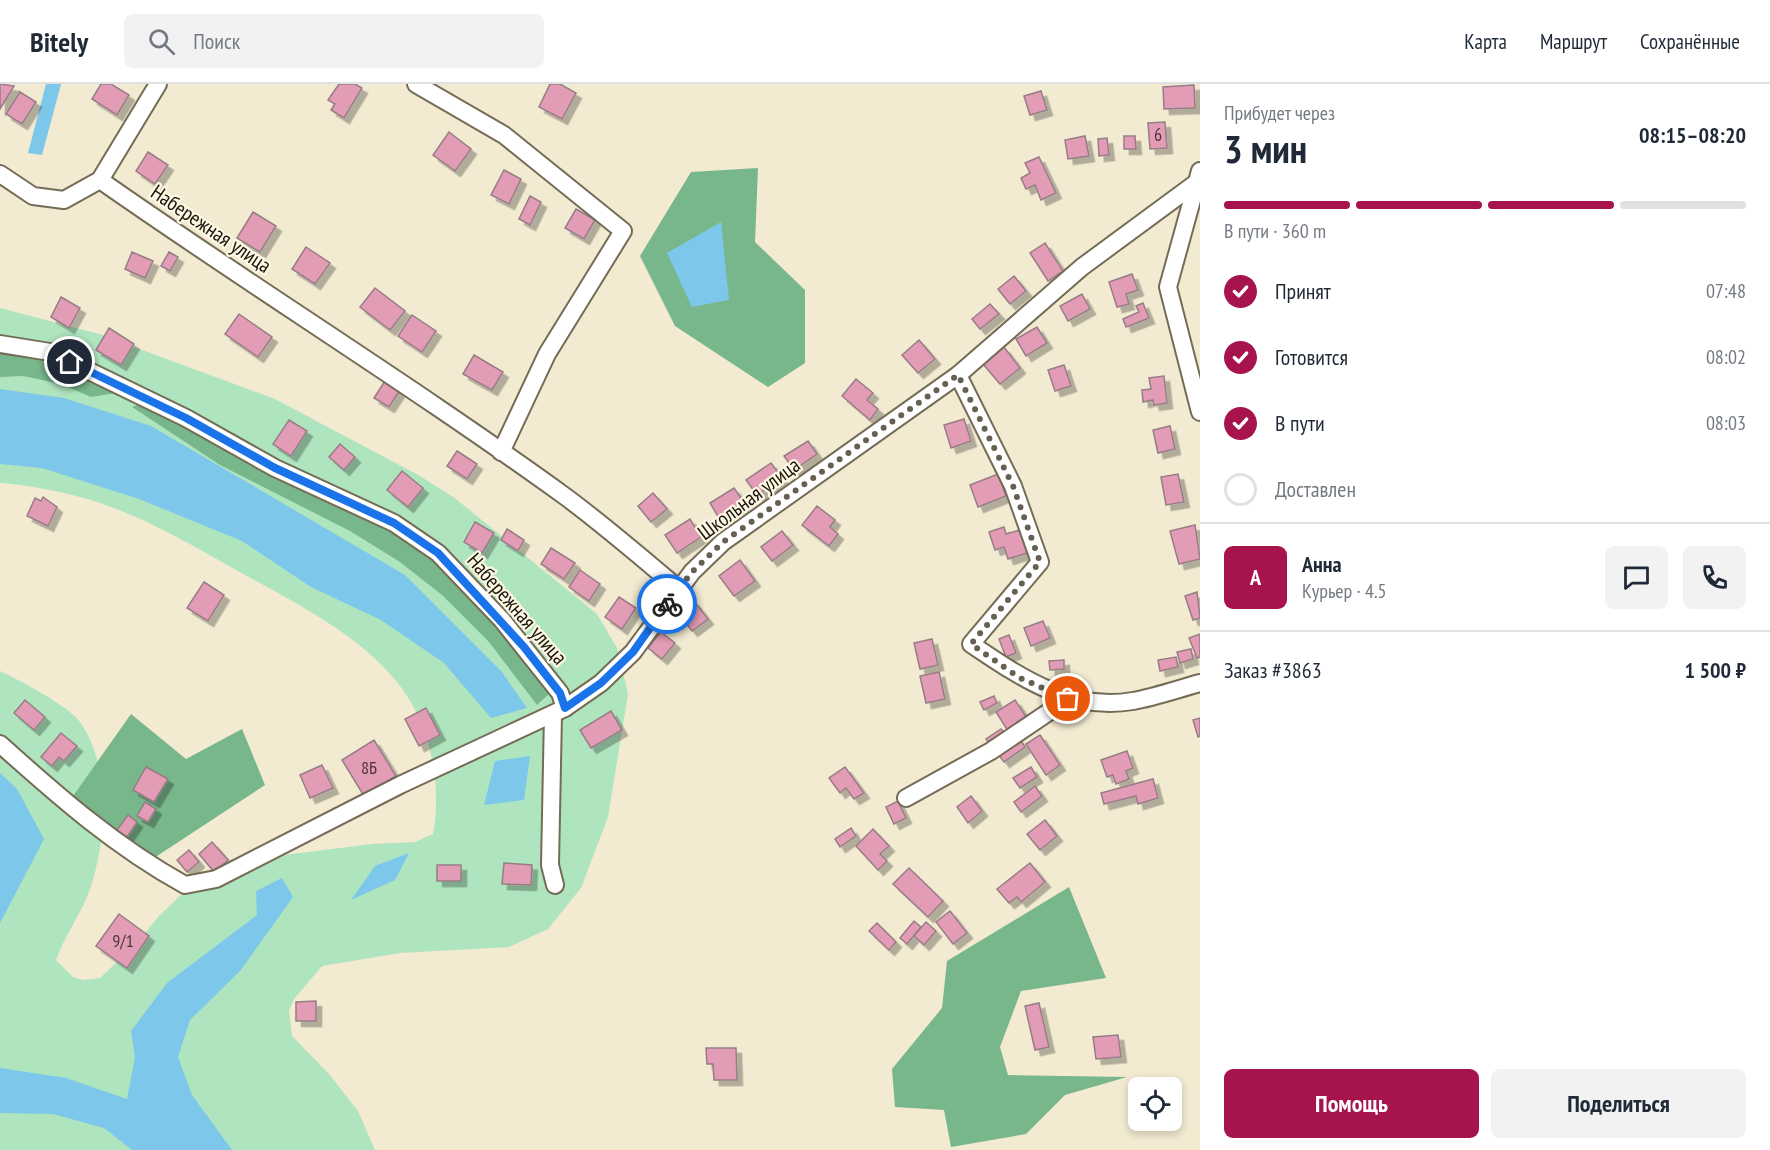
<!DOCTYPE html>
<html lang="ru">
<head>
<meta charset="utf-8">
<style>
	:root { --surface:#fff; --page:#f2f2f3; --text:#1f2937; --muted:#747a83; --line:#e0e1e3; --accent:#a7134d }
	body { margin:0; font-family:"PT Sans Narrow",sans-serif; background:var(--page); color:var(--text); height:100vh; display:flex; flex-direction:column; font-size:22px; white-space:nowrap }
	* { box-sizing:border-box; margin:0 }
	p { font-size:20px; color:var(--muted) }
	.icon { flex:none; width:33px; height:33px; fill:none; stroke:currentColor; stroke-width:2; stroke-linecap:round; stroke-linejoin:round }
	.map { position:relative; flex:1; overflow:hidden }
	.drawer { display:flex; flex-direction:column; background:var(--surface); width:570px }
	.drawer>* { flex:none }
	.controls { position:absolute; left:1128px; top:993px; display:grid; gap:12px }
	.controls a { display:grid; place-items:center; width:54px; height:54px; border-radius:9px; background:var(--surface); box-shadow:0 3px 9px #0003; font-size:30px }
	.pin { position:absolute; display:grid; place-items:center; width:51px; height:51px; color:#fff; margin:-26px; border:3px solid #fff; border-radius:50%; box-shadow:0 2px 6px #0007 }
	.courier { position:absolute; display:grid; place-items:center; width:60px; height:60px; margin:-30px; border:4px solid #1a73e8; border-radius:50%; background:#fff; color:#222; box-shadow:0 2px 8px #0007 }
	.head em { font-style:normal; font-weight:700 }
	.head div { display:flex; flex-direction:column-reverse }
	.head { display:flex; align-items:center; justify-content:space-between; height:102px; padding:0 24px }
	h1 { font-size:39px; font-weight:700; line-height:45px }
	.bar { display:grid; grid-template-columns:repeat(4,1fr); gap:9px 6px; align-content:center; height:72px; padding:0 24px }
	.bar i { height:8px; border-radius:4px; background:var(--line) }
	.bar .selected { background:var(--accent) }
	.bar p { grid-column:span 4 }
	.line { display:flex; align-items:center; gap:15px; padding:0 24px; border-top:2px solid var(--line) }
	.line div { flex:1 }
	.round { display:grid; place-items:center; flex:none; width:63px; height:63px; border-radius:9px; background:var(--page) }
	ol { padding:0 24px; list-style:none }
	li { display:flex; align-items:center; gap:18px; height:66px }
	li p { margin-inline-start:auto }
	li .icon { padding:6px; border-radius:50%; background:var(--accent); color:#fff; stroke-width:4 }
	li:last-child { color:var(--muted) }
	li i { width:33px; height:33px; border:3px solid var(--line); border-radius:50% }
	.button { display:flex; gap:12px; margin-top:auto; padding:12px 24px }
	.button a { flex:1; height:69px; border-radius:9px; background:var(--accent); color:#fff; font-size:24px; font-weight:700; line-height:69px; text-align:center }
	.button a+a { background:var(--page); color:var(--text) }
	header { display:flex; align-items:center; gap:36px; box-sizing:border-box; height:84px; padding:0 30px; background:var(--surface); border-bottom:2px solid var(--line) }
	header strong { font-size:28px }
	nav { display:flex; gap:33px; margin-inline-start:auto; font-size:21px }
	.search { width:420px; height:54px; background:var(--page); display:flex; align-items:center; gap:15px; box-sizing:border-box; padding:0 21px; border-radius:9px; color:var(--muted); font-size:22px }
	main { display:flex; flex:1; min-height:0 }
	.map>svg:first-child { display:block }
</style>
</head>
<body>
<header>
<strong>Bitely</strong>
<div class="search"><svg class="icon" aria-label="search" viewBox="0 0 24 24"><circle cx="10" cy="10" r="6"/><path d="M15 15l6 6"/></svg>Поиск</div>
<nav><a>Карта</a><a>Маршрут</a><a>Сохранённые</a></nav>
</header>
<main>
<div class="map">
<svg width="1200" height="1066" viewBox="0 0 1200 1066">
	<defs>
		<filter id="shadow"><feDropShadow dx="5.5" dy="5.5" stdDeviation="0" flood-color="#0004"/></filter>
	</defs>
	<rect width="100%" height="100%" fill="#f2ead1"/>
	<path fill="#afe5be" d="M0,224L99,250L275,315L420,392L456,415L597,530L617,564L628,610L608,733L581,804L548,845L509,863L400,869L322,882L294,915L289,927L292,952L329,990L358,1027L375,1066H0V587C18,595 70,623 80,638C111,682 107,753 91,802C83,828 65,850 56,876L73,893L83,896L100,894L138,858L158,833L189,803L217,784L268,773L372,760L415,758L433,750C442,702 431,645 403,606C367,554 292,517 238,487C192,461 144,433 94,417C65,408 30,401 0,399Z"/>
	<g fill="#78b68b">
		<path d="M758,84L755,158L805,206V279L768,303L675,242L640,172L691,88Z"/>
		<path d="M0,261L54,276L122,308L91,313L61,300L23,292L0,293Z"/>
		<path d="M147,317L416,462C468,504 511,555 549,610L537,621L489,558L442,511L400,478L350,447L220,381L132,323Z"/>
		<path d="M131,630L186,675L242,645L265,701L154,774L71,715Z"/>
		<path d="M1069,803L1106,894L1021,907L1000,963L1008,991L1127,993L1065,1011L1026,1050L951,1063L944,1026L895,1023L892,985L942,924L947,877Z"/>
	</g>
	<g fill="#7dc7ea">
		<path d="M46,0H61L42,71L28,69Z"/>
		<path d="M721,138L729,216L692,223L667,169Z"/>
		<path d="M0,305L64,314L151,342L405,491L502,588L527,624L491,634L444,579L381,536L311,503L242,457L139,415L42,384L0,380Z"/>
		<path d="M530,672L524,716L484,721L495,677Z"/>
		<path d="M0,689L17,705L44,755L0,839Z"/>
		<path d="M409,769L395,796L351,816L375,782Z"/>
		<path d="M282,794L293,813L240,887L190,936L178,973L192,1011L232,1066H132L104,1044L53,1030L0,1029V984L66,994L127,1015L135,973L131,947L167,899L257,831L256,807Z"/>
	</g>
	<g fill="#e39cb5" stroke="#977d85" stroke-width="1.5" filter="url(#shadow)">
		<path d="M0,0L14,2L0,25Z"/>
		<path d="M101,0H111L129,11L117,31L92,15Z"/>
		<path d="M339,0H355L362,4L344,34L331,26L335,20L328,16Z"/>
		<path d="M550,0H560L576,9L562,35L539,23Z"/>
		<path d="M1194,1L1195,24L1164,25L1163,3Z"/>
		<path d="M1041,7L1047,26L1030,31L1024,12Z"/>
		<path d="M20,8L36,18L22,40L6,30Z"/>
		<path d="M1165,38L1167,64L1150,65L1148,39Z"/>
		<path d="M449,48L471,65L455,87L433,71Z"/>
		<path d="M1085,52L1089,72L1068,75L1065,56Z"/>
		<path d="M1124,52H1135L1136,65H1124Z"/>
		<path d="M1107,54L1109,71L1099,72L1098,55Z"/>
		<path d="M148,68L168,81L155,100L136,87Z"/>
		<path d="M1039,73L1056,109L1041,116L1035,101L1026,105L1021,94L1030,89L1025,79Z"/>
		<path d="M504,86L521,95L509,120L491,111Z"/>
		<path d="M530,112L541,118L530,141L519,135Z"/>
		<path d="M576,125L595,136L584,155L565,144Z"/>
		<path d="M253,128L276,142L260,168L237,154Z"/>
		<path d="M1045,159L1063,187L1048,197L1030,169Z"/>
		<path d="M306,163L330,179L315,200L292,185Z"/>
		<path d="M132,168L153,177L145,194L125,185Z"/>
		<path d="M169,168L178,173L170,187L161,182Z"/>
		<path d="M1132,190L1138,206L1126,210L1129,220L1117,223L1109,198Z"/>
		<path d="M1014,192L1026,207L1010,220L998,205Z"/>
		<path d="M375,204L405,227L390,246L360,223Z"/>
		<path d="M1082,210L1090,225L1068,237L1060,222Z"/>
		<path d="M61,213L80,224L69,244L51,233Z"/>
		<path d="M1143,219L1149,234L1126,243L1123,235L1139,228L1136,222Z"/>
		<path d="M990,220L999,230L980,245L972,235Z"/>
		<path d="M239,230L272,253L258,273L225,250Z"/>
		<path d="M412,231L436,247L422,268L398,252Z"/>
		<path d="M1037,243L1047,259L1026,272L1016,255Z"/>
		<path d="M109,244L134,260L121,281L96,266Z"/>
		<path d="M919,256L935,275L918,289L902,271Z"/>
		<path d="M1004,263L1020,284L1000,300L983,280Z"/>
		<path d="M474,271L503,288L492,306L463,290Z"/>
		<path d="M1064,281L1071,302L1055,307L1048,286Z"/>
		<path d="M1164,292L1167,319L1154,321L1153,316L1143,318L1142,306L1151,305L1149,294Z"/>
		<path d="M856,295L873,309L867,316L878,325L870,336L842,312Z"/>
		<path d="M385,297L400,306L389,323L374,314Z"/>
		<path d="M964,335L971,357L951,364L944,341Z"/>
		<path d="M289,336L307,347L291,372L273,360Z"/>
		<path d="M1170,342L1175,365L1158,369L1153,346Z"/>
		<path d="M808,357L817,370L794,386L784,372Z"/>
		<path d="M340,360L355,373L344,386L329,373Z"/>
		<path d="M457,367L477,380L467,395L447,382Z"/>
		<path d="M771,379L782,394L757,411L746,396Z"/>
		<path d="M402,387L423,404L408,423L387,406Z"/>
		<path d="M998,390L1006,412L978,423L970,401Z"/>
		<path d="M1178,390L1184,418L1166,421L1161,393Z"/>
		<path d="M734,404L745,420L720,436L710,419Z"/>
		<path d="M653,409L667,425L651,438L638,422Z"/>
		<path d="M43,413L57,423L48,442L27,432L35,414L41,417Z"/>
		<path d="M817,422L835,436L830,443L838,450L829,462L802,441Z"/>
		<path d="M690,435L701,453L677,469L665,451Z"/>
		<path d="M475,438L494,449L482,469L464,458Z"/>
		<path d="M1195,441L1200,475L1179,480L1170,447Z"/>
		<path d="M1004,443L1006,450L1020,446L1027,469L1008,475L1004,463L995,466L989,448Z"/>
		<path d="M507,445L524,456L518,467L501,456Z"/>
		<path d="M782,447L793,461L772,477L761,463Z"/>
		<path d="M551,464L575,479L564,495L541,480Z"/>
		<path d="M740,476L755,497L734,512L719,492Z"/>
		<path d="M580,486L600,500L589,517L569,503Z"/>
		<path d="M204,498L224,511L208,537L187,524Z"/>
		<path d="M1197,508L1200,534L1193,536L1185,512Z"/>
		<path d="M619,513L636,524L622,545L605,533Z"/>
		<path d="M694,517L708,535L692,547L678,529Z"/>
		<path d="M1043,537L1050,554L1031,562L1024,544Z"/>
		<path d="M661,548L675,559L662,575L648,564Z"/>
		<path d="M1200,550V573L1197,574L1189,554Z"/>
		<path d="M1009,551L1016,569L1006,573L999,555Z"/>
		<path d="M932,555L938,581L920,585L914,559Z"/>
		<path d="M1191,565L1193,575L1180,579L1177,568Z"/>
		<path d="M1176,573L1178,583L1160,587L1158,576Z"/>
		<path d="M1064,576V585L1050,586L1049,577Z"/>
		<path d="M939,588L945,615L926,619L920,592Z"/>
		<path d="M994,612L997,619L984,626L980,618Z"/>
		<path d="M25,616L45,633L34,646L14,629Z"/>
		<path d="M1015,616L1027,634L1008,647L996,628Z"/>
		<path d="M426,624L440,651L419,662L405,635Z"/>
		<path d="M611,627L622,646L591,664L580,646Z"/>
		<path d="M1200,634V652L1198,653L1193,636Z"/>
		<path d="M1001,645L1006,651L990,661L986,655Z"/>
		<path d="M61,649L77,662L64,677L59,673L52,682L41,673Z"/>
		<path d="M1040,651L1060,681L1046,691L1026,660Z"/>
		<path d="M1020,655L1025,663L1004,678L998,670Z"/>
		<path d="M374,656L396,692L364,712L342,676Z"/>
		<path d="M1127,667L1133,684L1126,687L1129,695L1116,700L1113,691L1107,693L1101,676Z"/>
		<path d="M322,681L333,704L310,714L300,691Z"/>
		<path d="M146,683L168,695L154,718L133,706Z"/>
		<path d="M845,683L864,709L854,715L846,704L840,709L829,694Z"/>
		<path d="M1031,683L1037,693L1020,704L1013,694Z"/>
		<path d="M1153,695L1158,714L1138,720L1136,712L1104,720L1101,709Z"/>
		<path d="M1035,702L1042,712L1021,728L1014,718Z"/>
		<path d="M971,712L982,727L968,739L957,723Z"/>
		<path d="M898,717L906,734L894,740L886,723Z"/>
		<path d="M145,718L156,725L148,738L137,732Z"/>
		<path d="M128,731L137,738L127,753L117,746Z"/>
		<path d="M1045,736L1057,752L1040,766L1027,750Z"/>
		<path d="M851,744L856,752L840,763L835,755Z"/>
		<path d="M873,745L889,762L880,770L887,777L878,786L856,762Z"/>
		<path d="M212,758L228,776L214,788L199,770Z"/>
		<path d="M189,766L199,778L187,788L177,776Z"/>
		<path d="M504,779L532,781L531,801L502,800Z"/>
		<path d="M1030,779L1045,798L1021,818L1017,813L1009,819L997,805Z"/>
		<rect x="437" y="781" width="24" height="16"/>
		<path d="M909,784L943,817L928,833L893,800Z"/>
		<path d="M950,827L967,849L953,860L936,838Z"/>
		<path d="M119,830L149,852L127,884L96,862Z"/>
		<path d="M914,837L921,843L907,860L900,854Z"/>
		<path d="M926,838L936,847L924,861L914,852Z"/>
		<path d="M877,839L896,858L889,866L869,847Z"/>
		<path d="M316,917V937H296V918Z"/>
		<path d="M1039,919L1049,963L1035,966L1025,922Z"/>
		<path d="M1118,951L1121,973L1096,975L1093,953Z"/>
		<path d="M706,964H736L737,996H714L713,980H707Z"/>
	</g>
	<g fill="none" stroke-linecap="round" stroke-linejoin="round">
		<defs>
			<g id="street">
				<path d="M416,0L504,51L623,147L547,270L501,368"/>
				<path d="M1200,87L1168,203L1200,328"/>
				<path d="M0,90L33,112L64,116L100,96L158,0"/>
				<path d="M100,96C254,204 414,303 566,413C605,442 642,474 679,505"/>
				<path d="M0,260L50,268L186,334L275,384L394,439L438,469L502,536L560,609L565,624"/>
				<path d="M958,291L1013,402L1040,478L971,560C1020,593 1070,628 1133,617C1155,613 1178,605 1200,599"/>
				<path d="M553,630L550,781L555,801"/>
				<path d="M0,660C59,713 116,763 185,801L216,795L400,701L565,624L601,599L633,568L692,488L723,458L958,291L1082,183L1196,99"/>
				<path d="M906,714L991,667L1068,615"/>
			</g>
		</defs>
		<use href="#street" stroke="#746c56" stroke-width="20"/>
		<use href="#street" stroke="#fff" stroke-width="16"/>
	</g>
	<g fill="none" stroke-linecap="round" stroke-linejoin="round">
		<path stroke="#656052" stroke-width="6" stroke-dasharray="0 10.8" d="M667,520L692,488L723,458L958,291L1013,402L1040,478L971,560L1020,594L1068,615"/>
		<path stroke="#1a73e8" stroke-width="8" d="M70,278L186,334L275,384L394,439L438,469L524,563L560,609L565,624L601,599L633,568L667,520"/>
	</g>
	<g text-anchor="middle" stroke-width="4.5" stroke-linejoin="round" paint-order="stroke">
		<g font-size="18" fill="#4c3837">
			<text x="1158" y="57">6</text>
			<text x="369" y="690">8Б</text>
			<text x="123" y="863">9/1</text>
		</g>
		<g font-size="21" fill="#19160d" stroke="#fef7e3">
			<text transform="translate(211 145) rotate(34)" y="7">Набережная улица</text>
			<text transform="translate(749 415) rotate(-37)" y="7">Школьная улица</text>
			<text transform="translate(517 525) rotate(49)" y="7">Набережная улица</text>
		</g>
	</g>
</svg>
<div class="controls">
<a><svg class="icon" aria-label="locate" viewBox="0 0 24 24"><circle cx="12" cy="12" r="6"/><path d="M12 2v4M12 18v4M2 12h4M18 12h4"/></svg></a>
</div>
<div class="pin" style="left:1068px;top:615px;background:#ea580c"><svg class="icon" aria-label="bag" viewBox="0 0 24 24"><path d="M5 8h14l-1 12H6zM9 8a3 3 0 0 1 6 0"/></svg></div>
<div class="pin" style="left:70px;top:278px;background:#1f2937"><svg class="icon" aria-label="home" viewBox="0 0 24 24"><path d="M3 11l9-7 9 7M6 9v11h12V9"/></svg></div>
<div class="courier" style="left:667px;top:520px"><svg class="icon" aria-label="bike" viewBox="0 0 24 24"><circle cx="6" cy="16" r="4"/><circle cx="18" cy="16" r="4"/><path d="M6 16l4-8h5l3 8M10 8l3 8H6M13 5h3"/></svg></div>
</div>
<section class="drawer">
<div class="head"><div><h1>3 мин</h1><p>Прибудет через</p></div><em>08:15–08:20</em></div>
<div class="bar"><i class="selected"></i><i class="selected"></i><i class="selected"></i><i></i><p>В пути · 360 m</p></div>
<ol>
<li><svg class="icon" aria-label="check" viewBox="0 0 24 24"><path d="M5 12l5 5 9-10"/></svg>Принят<p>07:48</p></li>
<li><svg class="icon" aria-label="check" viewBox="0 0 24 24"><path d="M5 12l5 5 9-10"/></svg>Готовится<p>08:02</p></li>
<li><svg class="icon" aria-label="check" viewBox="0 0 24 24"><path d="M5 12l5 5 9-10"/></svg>В пути<p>08:03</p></li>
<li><i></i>Доставлен</li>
</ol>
<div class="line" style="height:108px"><b class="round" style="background:var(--accent);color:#fff">А</b><div><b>Анна</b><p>Курьер · 4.5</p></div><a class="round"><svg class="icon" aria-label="chat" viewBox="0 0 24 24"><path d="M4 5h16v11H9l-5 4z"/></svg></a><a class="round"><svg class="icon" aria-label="phone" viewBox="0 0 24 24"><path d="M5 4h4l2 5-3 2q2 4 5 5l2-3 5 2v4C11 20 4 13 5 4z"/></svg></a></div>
<div class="line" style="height:78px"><div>Заказ #3863</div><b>1 500 ₽</b></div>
<div class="button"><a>Помощь</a><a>Поделиться</a></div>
</section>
</main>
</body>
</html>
